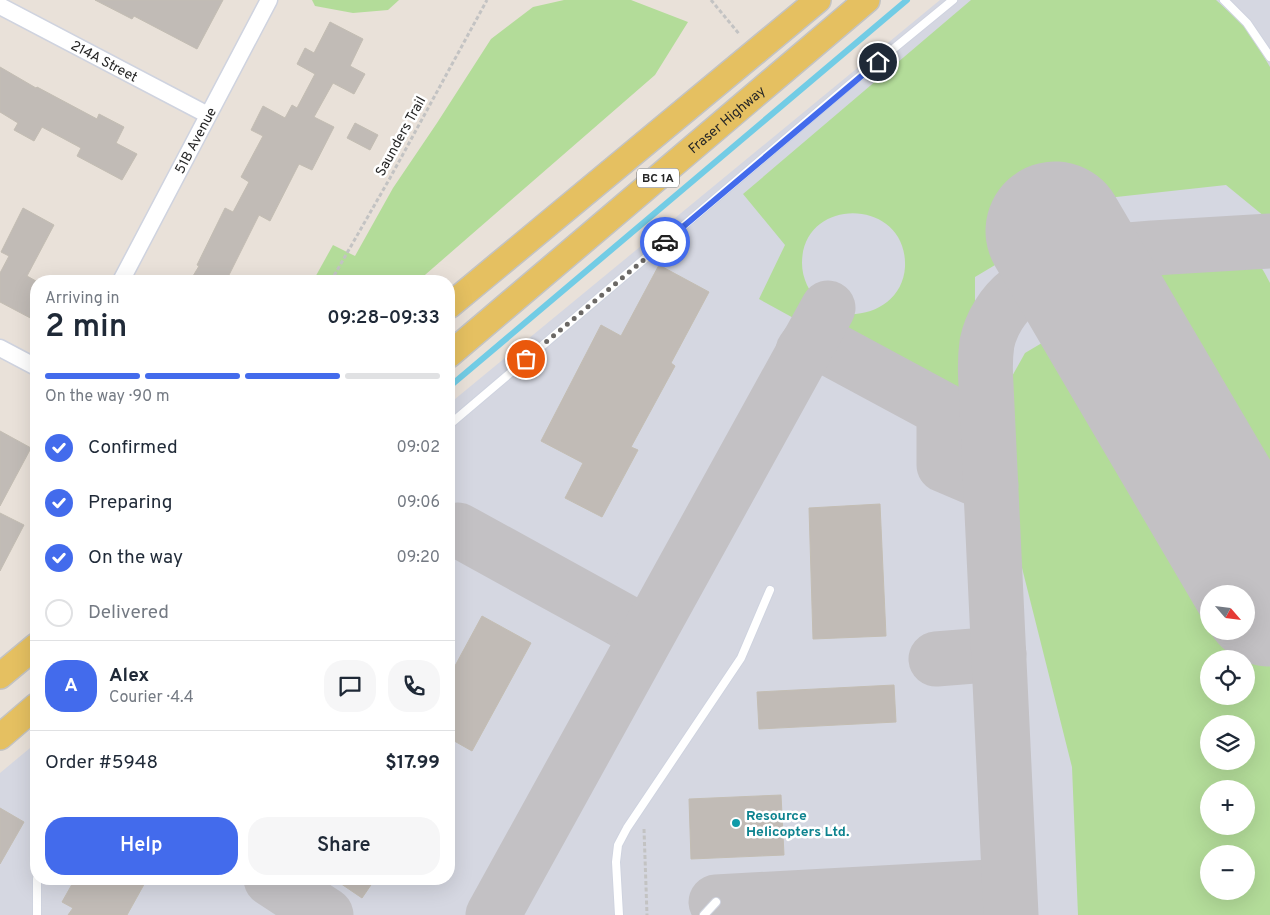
<!DOCTYPE html>
<html lang="en">
<head>
<meta charset="utf-8">
<style>
	:root { --surface:#fff; --page:#f6f6f7; --text:#1f2937; --muted:#747a83; --line:#e0e1e3; --accent:#436bec }
	body { margin:0; font-family:Overpass,sans-serif; background:var(--page); color:var(--text); height:100vh; display:flex; flex-direction:column; font-size:19px; white-space:nowrap }
	* { box-sizing:border-box; margin:0 }
	p { font-size:16px; color:var(--muted) }
	.icon { flex:none; width:28px; height:28px; fill:none; stroke:currentColor; stroke-width:2; stroke-linecap:round; stroke-linejoin:round }
	.map { position:relative; flex:1; overflow:hidden }
	.panel { position:absolute; left:30px; top:275px; width:425px; height:610px; display:flex; flex-direction:column; background:var(--surface); border-radius:20px; box-shadow:0 5px 20px #0002 }
	.panel>* { flex:none }
	.needle { width:32px; rotate:118deg }
	.fabs { position:absolute; left:1200px; top:585px; display:grid; gap:10px }
	.fabs a { display:grid; place-items:center; width:55px; height:55px; border-radius:50%; background:var(--surface); box-shadow:0 5px 20px #0002; font-size:25px }
	.pin { position:absolute; display:grid; place-items:center; width:42px; height:42px; color:#fff; margin:-21px; border:2px solid #fff; border-radius:50%; box-shadow:0 1px 5px #0007 }
	.courier { position:absolute; display:grid; place-items:center; width:50px; height:50px; margin:-25px; border:4px solid #436bec; border-radius:50%; background:#fff; color:#222; box-shadow:0 1px 6px #0007 }
	.overview em { font-style:normal; font-weight:600 }
	.overview div { display:flex; flex-direction:column-reverse }
	.overview { display:flex; align-items:center; justify-content:space-between; height:85px; padding:0 15px }
	h1 { font-size:32px; font-weight:600; line-height:38px }
	.bar { display:grid; grid-template-columns:repeat(4,1fr); gap:8px 5px; align-content:center; height:60px; padding:0 15px }
	.bar i { height:6px; border-radius:4px; background:var(--line) }
	.bar .on { background:var(--accent) }
	.bar p { grid-column:span 4 }
	.line { display:flex; align-items:center; gap:12px; padding:0 15px; border-top:1px solid var(--line) }
	.line div { flex:1 }
	.round { display:grid; place-items:center; flex:none; width:52px; height:52px; border-radius:20px; background:var(--page) }
	ol { padding:0 15px; list-style:none }
	li { display:flex; align-items:center; gap:15px; height:55px }
	li p { margin-inline-start:auto }
	li .icon { padding:5px; border-radius:50%; background:var(--accent); color:#fff; stroke-width:4 }
	li:last-child { color:var(--muted) }
	li i { width:28px; height:28px; border:2px solid var(--line); border-radius:50% }
	.action { display:flex; gap:10px; margin-top:auto; padding:10px 15px }
	.action a { flex:1; height:58px; border-radius:20px; background:var(--accent); color:#fff; font-size:20px; font-weight:600; line-height:58px; text-align:center }
	.action a+a { background:var(--page); color:var(--text) }
	.map>svg:first-child { display:block }
</style>
</head>
<body>
<div class="map">
<svg width="1270" height="915" viewBox="0 0 1270 915">
	<rect width="100%" height="100%" fill="#e9e1d9"/>
	<path fill="#d5d7e1" fill-rule="evenodd" d="M940,0H1270V915H0V773L36,743V879H449V404ZM1209,594H1246V631H1209ZM1209,659H1246V696H1209ZM1209,724H1246V761H1209ZM1209,789H1246V826H1209ZM1209,854H1246V891H1209Z"/>
	<g fill="#b3dc99" fill-rule="evenodd">
		<path d="M312,0H399L388,10L353,13L315,6Z"/>
		<path d="M564,0H631L688,22L655,75L418,281H313L333,245L355,256L393,188L437,123L491,39L533,7Z"/>
		<path d="M971,0H1216L1247,28L1270,67V221L1226,185L1107,198L975,277V398L958,405L831,333L839,313C870,319 903,301 905,267C908,197 802,195 802,263C802,278 809,293 821,303L808,326L759,299L785,245L743,194Z"/>
		<path d="M1246,255C1259,260 1263,270 1270,283V527L1145,312L1147,290L1153,274L1171,263L1185,260Z"/>
		<path d="M1052,337L1083,346L1229,594H1209V631H1246V623L1270,663V915H1078L1072,767L1013,532L1012,488L1005,389L1025,353ZM1209,659H1246V696H1209ZM1209,724H1246V761H1209ZM1209,789H1246V826H1209ZM1209,854H1246V891H1209Z"/>
	</g>
	<g fill="none" stroke-linecap="round" stroke-linejoin="round">
		<path stroke="#72cce5" stroke-width="6" d="M449,387L907,0"/>
		<g stroke="#c3c1c4" stroke-width="55">
			<path d="M1101,308L1097,287L1098,276L1104,266L1114,256L1129,250L1153,248L1270,241"/>
			<path d="M803,351L808,344L816,341L944,410V465L991,485"/>
			<path d="M458,530L647,634"/>
			<path d="M936,659L999,654"/>
			<path d="M271,879L326,915"/>
			<path d="M716,902L1009,886"/>
			<path d="M493,915L828,308"/>
			<path d="M1011,915L986,385C985,371 985,357 987,343C995,305 1034,265 1074,285C1084,290 1093,301 1101,308"/>
		</g>
		<path stroke="#c3c1c4" stroke-width="139" d="M1055,231L1270,597"/>
	</g>
	<g fill="#c1bbb6" stroke="#c3bdb3">
		<path d="M95,0H223L197,49L134,16L132,19Z"/>
		<path d="M330,22L363,39L350,66L365,74L354,94L333,83L314,117L334,127L312,170L299,164L270,221L259,215L226,281H190L199,266L197,265L225,208L233,212L249,182L241,177L263,136L251,130L263,106L285,118L292,105L297,108L315,74L297,64L305,48L314,53Z"/>
		<path d="M0,67L36,88L37,87L97,119L99,114L124,127L116,143L137,154L122,180L77,156L81,148L42,127L34,141L14,130L18,123L0,112Z"/>
		<path d="M355,123L378,135L370,150L347,138Z"/>
		<path d="M23,208L54,225L27,276L36,281V321L0,302V273L9,256L1,252Z"/>
		<path d="M659,265L709,292L671,363L675,366L631,447L638,450L602,517L565,498L583,463L541,441L601,325L621,336Z"/>
		<path d="M0,431L31,448L0,506Z"/>
		<path d="M880,504L886,636L813,639L809,508Z"/>
		<path d="M0,513L24,525L0,571Z"/>
		<path d="M482,616L531,643L472,751L449,738V677Z"/>
		<path d="M894,685L896,722L759,729L757,692Z"/>
		<path d="M781,795L784,855L691,859L689,799Z"/>
		<path d="M0,808L24,822L0,864Z"/>
		<path d="M75,879H147L127,915H68L73,908L62,902Z"/>
		<path d="M334,879H375L362,898Z"/>
	</g>
	<g fill="none" stroke-linecap="round" stroke-linejoin="round">
		<defs>
			<g id="service">
				<path d="M1224,0L1247,23L1270,57"/>
				<path d="M449,425L848,86L953,0"/>
				<path d="M37,879V915"/>
				<path d="M619,915L616,862L618,845L627,828L741,658L770,590"/>
				<path d="M704,915L716,902"/>
			</g>
			<g id="minor">
				<path id="s1" d="M0,6L208,115"/>
				<path id="s2" d="M121,281L269,0"/>
				<path d="M0,348L36,367"/>
			</g>
			<g id="primary">
				<path d="M449,306L818,0"/>
				<path id="s3" d="M449,355L867,0"/>
				<path d="M0,676L36,646"/>
				<path d="M0,737L36,706"/>
			</g>
		</defs>
		<use href="#service" stroke="#cfd3df" stroke-width="10"/>
		<use href="#minor" stroke="#cfd3df" stroke-width="19"/>
		<use href="#primary" stroke="#c3c3c3" stroke-width="28"/>
		<g stroke="#c3c3c3" stroke-width="3" stroke-dasharray="4 2.5" stroke-linecap="butt">
			<path d="M711,0L740,35"/>
			<path d="M331,281L390,178L487,0"/>
			<path d="M644,829L647,915"/>
		</g>
		<use href="#service" stroke="#fff" stroke-width="8"/>
		<use href="#minor" stroke="#fff" stroke-width="16"/>
		<use href="#primary" stroke="#e5c061" stroke-width="25"/>
	</g>
	<g fill="none" stroke-linecap="round" stroke-linejoin="round">
		<path stroke="#6b6865" stroke-width="5" stroke-dasharray="0 9" d="M526,359L665,242"/>
		<path stroke="#436bec" stroke-width="6" d="M665,242L878,62"/>
	</g>
	<circle fill="#0f9aa8" stroke="#fff" stroke-width="2" cx="736" cy="823" r="5"/>
	<g text-anchor="middle" stroke-width="5" stroke-linejoin="round" paint-order="stroke">
		<rect fill="#fff" stroke="#686868" stroke-width="1" x="637" y="168.5" width="42" height="19" rx="4"/>
		<g font-size="12" font-weight="bold" fill="#272727">
			<text x="658" y="182">BC 1A</text>
		</g>
		<g font-size="14" fill="#272727" stroke="#fff">
			<text dy="5" stroke="none"><textPath href="#s1" startOffset="118">214A Street</textPath></text>
			<text dy="5" stroke="none"><textPath href="#s3" startOffset="364">Fraser Highway</textPath></text>
			<text transform="translate(400 136) rotate(-61)" y="5">Saunders Trail</text>
			<text dy="5" stroke="none"><textPath href="#s2" startOffset="159">51B Avenue</textPath></text>
		</g>
		<g font-size="14" font-weight="bold" fill="#0d838f" stroke="#fff" text-anchor="start">
			<text x="746" y="820">Resource<tspan x="746" dy="16">Helicopters Ltd.</tspan></text>
		</g>
	</g>
</svg>
<div class="fabs">
<a><svg class="needle" viewBox="-14 -14 28 28"><path d="M0-13l5 13h-10z" fill="#e53935"/><path d="M0 13l5-13h-10z" fill="#747a83"/></svg></a>
<a><svg class="icon" aria-label="locate" viewBox="0 0 24 24"><circle cx="12" cy="12" r="6"/><path d="M12 2v4M12 18v4M2 12h4M18 12h4"/></svg></a>
<a><svg class="icon" aria-label="layers" viewBox="0 0 24 24"><path d="M12 4l9 5-9 5-9-5zM3 14l9 5 9-5"/></svg></a>
<a>+</a>
<a>−</a>
</div>
<div class="pin" style="left:526px;top:359px;background:#ea580c"><svg class="icon" aria-label="bag" viewBox="0 0 24 24"><path d="M5 8h14l-1 12H6zM9 8a3 3 0 0 1 6 0"/></svg></div>
<div class="pin" style="left:878px;top:62px;background:#1f2937"><svg class="icon" aria-label="home" viewBox="0 0 24 24"><path d="M3 11l9-7 9 7M6 9v11h12V9"/></svg></div>
<div class="courier" style="left:665px;top:242px"><svg class="icon" aria-label="car" viewBox="0 0 24 24"><path d="M5 17H2v-5l4-1 3-4h7l3 4 3 1v5h-3M9 17h6M6 11h13"/><circle cx="7" cy="17" r="2"/><circle cx="17" cy="17" r="2"/></svg></div>
<section class="panel">
<div class="overview"><div><h1>2 min</h1><p>Arriving in</p></div><em>09:28–09:33</em></div>
<div class="bar"><i class="on"></i><i class="on"></i><i class="on"></i><i></i><p>On the way · 90 m</p></div>
<ol>
<li><svg class="icon" aria-label="check" viewBox="0 0 24 24"><path d="M5 12l5 5 9-10"/></svg>Confirmed<p>09:02</p></li>
<li><svg class="icon" aria-label="check" viewBox="0 0 24 24"><path d="M5 12l5 5 9-10"/></svg>Preparing<p>09:06</p></li>
<li><svg class="icon" aria-label="check" viewBox="0 0 24 24"><path d="M5 12l5 5 9-10"/></svg>On the way<p>09:20</p></li>
<li><i></i>Delivered</li>
</ol>
<div class="line" style="height:90px"><b class="round" style="background:var(--accent);color:#fff">A</b><div><b>Alex</b><p>Courier · 4.4</p></div><a class="round"><svg class="icon" aria-label="chat" viewBox="0 0 24 24"><path d="M4 5h16v11H9l-5 4z"/></svg></a><a class="round"><svg class="icon" aria-label="phone" viewBox="0 0 24 24"><path d="M5 4h4l2 5-3 2q2 4 5 5l2-3 5 2v4C11 20 4 13 5 4z"/></svg></a></div>
<div class="line" style="height:65px"><div>Order #5948</div><b>$17.99</b></div>
<div class="action"><a>Help</a><a>Share</a></div>
</section>
</div>
</body>
</html>
